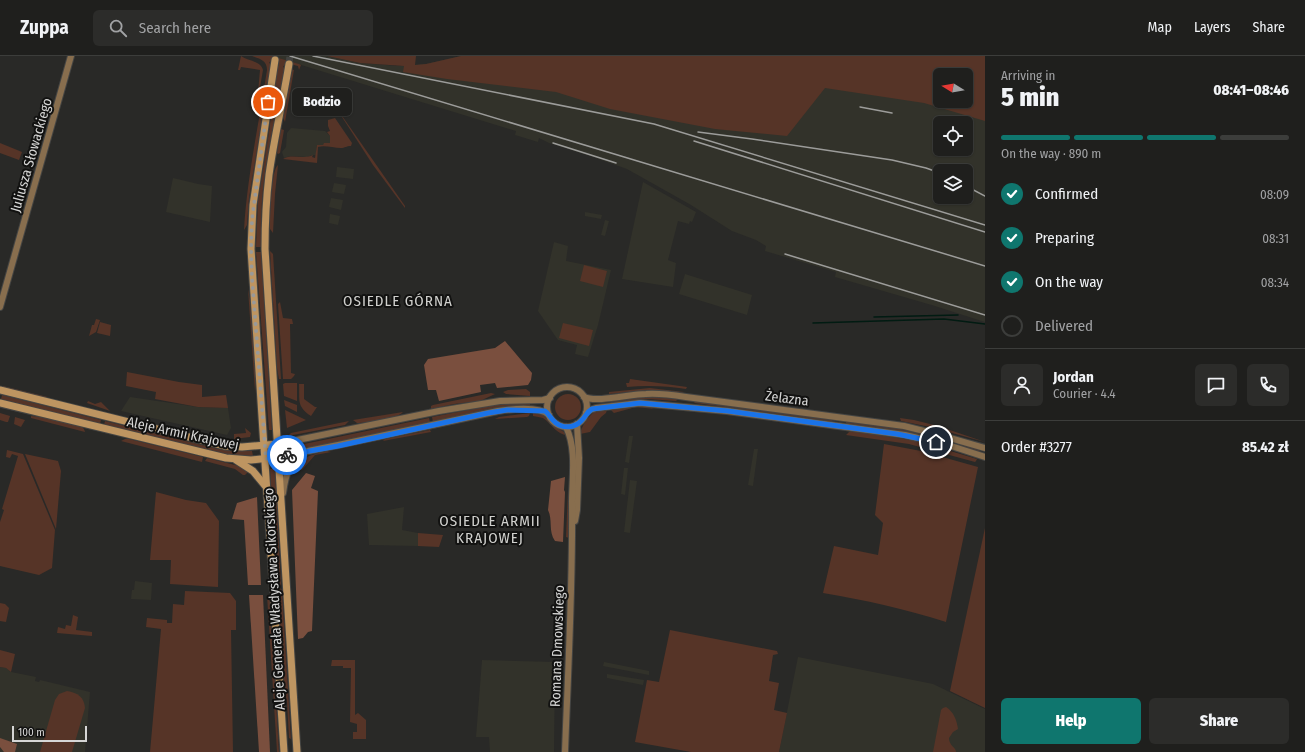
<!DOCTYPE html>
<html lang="en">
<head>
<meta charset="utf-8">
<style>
	:root { --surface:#1f1f1d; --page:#2c2c2a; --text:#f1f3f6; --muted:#a1a2a4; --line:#3c3d3b; --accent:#0f766e }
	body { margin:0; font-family:"Fira Sans Condensed",sans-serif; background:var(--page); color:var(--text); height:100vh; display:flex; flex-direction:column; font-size:15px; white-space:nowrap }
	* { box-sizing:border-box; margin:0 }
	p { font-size:13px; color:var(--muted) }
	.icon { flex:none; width:22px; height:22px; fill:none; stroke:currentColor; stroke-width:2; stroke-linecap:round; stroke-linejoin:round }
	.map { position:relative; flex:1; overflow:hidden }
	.drawer { display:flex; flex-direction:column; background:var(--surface); width:320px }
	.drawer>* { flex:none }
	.needle { width:26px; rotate:281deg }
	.tools { position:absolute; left:933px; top:12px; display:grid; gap:8px }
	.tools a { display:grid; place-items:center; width:40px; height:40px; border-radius:6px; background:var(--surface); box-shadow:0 1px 3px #0004,0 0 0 1px var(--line); font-size:20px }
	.scale { position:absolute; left:12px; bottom:10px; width:75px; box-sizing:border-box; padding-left:4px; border:2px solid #d6d6d5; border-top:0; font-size:11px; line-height:14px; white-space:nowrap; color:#d6d6d5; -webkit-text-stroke:3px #121211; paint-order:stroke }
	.pin { position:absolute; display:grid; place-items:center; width:34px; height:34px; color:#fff; margin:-17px; border:2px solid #fff; border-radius:50%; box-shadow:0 1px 4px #0007 }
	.courier { position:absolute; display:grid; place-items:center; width:40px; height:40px; margin:-20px; border:3px solid #1a73e8; border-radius:50%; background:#fff; color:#222; box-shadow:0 1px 5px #0007 }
	.bubble { position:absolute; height:28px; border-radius:6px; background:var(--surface); box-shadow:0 1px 3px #0004,0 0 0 1px var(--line); font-size:13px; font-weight:800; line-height:28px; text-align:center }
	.summary em { font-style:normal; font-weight:800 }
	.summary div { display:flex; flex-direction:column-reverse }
	.summary { display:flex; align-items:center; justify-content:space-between; height:68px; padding:0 16px }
	h1 { font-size:26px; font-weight:800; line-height:30px }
	.bar { display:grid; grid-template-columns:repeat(4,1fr); gap:6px 4px; align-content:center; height:48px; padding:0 16px }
	.bar i { height:5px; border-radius:3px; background:var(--line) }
	.bar .current { background:var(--accent) }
	.bar p { grid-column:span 4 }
	.line { display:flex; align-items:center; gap:10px; padding:0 16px; border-top:1px solid var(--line) }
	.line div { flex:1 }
	.round { display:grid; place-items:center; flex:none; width:42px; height:42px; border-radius:6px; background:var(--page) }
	ol { padding:0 16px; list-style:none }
	li { display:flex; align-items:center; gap:12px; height:44px }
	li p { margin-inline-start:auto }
	li .icon { padding:4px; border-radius:50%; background:var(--accent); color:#fff; stroke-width:4 }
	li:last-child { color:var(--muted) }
	li i { width:22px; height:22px; border:2px solid var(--line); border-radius:50% }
	.primary-button { display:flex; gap:8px; margin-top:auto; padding:8px 16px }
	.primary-button a { flex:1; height:46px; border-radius:6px; background:var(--accent); color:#fff; font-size:16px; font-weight:800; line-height:46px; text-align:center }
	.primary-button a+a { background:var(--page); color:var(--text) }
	header { display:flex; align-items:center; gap:24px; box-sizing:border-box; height:56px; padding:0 20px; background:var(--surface); border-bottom:1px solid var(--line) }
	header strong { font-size:19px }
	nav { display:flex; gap:22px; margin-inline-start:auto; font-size:14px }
	.search { width:280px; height:36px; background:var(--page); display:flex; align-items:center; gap:10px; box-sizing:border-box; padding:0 14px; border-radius:6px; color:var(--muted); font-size:15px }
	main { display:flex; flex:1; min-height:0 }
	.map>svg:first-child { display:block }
</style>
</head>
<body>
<header>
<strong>Zuppa</strong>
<div class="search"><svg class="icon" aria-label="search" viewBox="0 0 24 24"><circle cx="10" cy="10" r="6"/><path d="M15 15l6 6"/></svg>Search here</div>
<nav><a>Map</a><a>Layers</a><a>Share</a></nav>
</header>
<main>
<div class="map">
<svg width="985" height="696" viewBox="0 0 985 696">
	<rect width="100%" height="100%" fill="#292927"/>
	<g fill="#32322a" fill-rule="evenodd">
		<path d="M272,0H327L360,7L398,10L426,8L461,0H985V266L935,250L835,221L836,216L765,195L766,190L756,184L732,175L691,149L627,113L590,100L549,87L539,82L538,86L515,79L516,75ZM940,19H966V45H940ZM940,67H966V93H940ZM940,115H966V141H940Z"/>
		<path d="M291,72L325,75L330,80V87L323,89H317L316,99H313L307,101L291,100L284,102L282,96L286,91L287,77Z"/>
		<path d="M337,111L354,113L353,123L336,121Z"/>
		<path d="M173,122L198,128L212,130L210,166L166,156Z"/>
		<path d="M643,126L696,156L692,166L690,165L689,168L678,165L668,204L676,207L673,231L622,223Z"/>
		<path d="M334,127L346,129L344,138L332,136Z"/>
		<path d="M331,142L343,144L341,154L329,151Z"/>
		<path d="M585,156L602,159L601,163L585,160Z"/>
		<path d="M330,158L340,160L338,169L329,167Z"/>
		<path d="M605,164L609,165L605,180L601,179Z"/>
		<path d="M554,186L568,190L566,205L611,214L598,269L588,301L575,298L577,289L558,284L538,255Z"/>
		<path d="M685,218L752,239L747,259L679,238Z"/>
		<path d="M130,341L198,351L228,352L231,372L227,379L121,355Z"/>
		<path d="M629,380H633L629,407L625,406Z"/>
		<path d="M754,393H758L753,430L748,429Z"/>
		<path d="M624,412H628L625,439L621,438Z"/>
		<path d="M630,424L637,425L630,477L624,476Z"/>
		<path d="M404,451L402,474L418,477V490L369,489L367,458Z"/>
		<path d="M135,525L152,527L151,544L131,543L132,534H134Z"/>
		<path d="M798,601L933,628L985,653V696H779Z"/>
		<path d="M482,604L555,606L554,696H490L489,681H476Z"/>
		<path d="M604,606L649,615V619L603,610Z"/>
		<path d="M0,611L6,612L11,616L36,621L35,625L39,626L40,624L90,636L85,696H0Z"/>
		<path d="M607,618L644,624L643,629L607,622Z"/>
	</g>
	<g fill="#563427" fill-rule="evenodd">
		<path d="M241,0C248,5 261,5 263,14L259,37L258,36L260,14L241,11L240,14H238Z"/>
		<path d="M252,0H272L299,8L301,9L299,14L298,10L286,7L283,11L285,12C277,52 268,92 263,133C261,152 261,172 261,191H256L258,145L269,76L277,9L279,10L278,5L272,3L269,7L271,8L249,142L247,169L244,174C247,121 259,67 267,14C267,4 260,3 252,0Z"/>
		<path d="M327,0H416L415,9L426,8L461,0H985V65L924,47L825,32L787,80L715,73L610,53L556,36L447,23L403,16L404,10L360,7ZM940,19H966V45H940Z"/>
		<path d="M291,13L294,14L285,66L283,61L284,56Z"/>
		<path d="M333,47L405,150V152L373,109Z"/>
		<path d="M335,62L352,87L351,90C346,90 345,92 341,92C333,92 325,89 318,91L317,107L283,103C292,97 303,104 313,99L312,101L315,102L317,89H323L324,87H330V80L327,76L330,75L328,70V64Z"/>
		<path d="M281,73L284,74L280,97L278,98L277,97Z"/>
		<path d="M0,87L22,96L19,104L0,97Z"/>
		<path d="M278,109L275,138L273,177L270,173V171C270,159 271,114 278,109Z"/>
		<path d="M270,195L273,198L281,323H279L277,312Z"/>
		<path d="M256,196H261L272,374H269Z"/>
		<path d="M584,209L607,215L603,231L580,225Z"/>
		<path d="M248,233L250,244L256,321L255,335Z"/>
		<path d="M280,246L283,262L292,263L293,268H290L291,317L295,318L294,320L291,323H283L278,248Z"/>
		<path d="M96,263L100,264L96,276L89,280L92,269H94Z"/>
		<path d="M100,266L111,269L110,280L97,277Z"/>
		<path d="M563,267L593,274L589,290L559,282Z"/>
		<path d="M127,316L179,326L202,329V341L226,339L228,352L198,351L155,343L156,336L126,330Z"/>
		<path d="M630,323L687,331L686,333C668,330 646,329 627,331L626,327H629Z"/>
		<path d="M285,327H297V345L284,340L283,328Z"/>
		<path d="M299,328H304V343L315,351H317L311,360C296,350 300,344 299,328Z"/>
		<path d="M3,330L48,341H41L3,331Z"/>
		<path d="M650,332L684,336L681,337L651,334L609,338V336Z"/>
		<path d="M526,333L530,336V340L506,338L503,336L508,334Z"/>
		<path d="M491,337L495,338L480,345L454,348L431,353V350L433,349Z"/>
		<circle cx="568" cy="351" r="13"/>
		<path d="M2,339L101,364L100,368L1,343Z"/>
		<path d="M648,340L678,343L676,345L648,343L611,347L610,344Z"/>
		<path d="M284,344L297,349V356L285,350Z"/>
		<path d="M88,345L95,348L101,346L110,355L87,347Z"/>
		<path d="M693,345L830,363L833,365H828L695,347Z"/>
		<path d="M504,347H530V351H502L433,366L432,361Z"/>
		<path d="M636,351H649L654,353L636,351L614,357L611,354Z"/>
		<path d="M285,354L306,364L287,372Z"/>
		<path d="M607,354L606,357L601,361L590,376L580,378C581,371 588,361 593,357C596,355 602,355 607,354Z"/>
		<path d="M403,356C397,363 367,367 357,367L353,364Z"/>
		<path d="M0,357L10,360L8,366H6L0,364Z"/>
		<path d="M530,357L529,360L527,361L495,363L499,361Z"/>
		<path d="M533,357L543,359L552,369L564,376L567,379C557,379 551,367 543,362C540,361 537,361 533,360Z"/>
		<path d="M31,360L45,361L82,371L84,373L85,376L31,362Z"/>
		<path d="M15,361L25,364L21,371L14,368Z"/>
		<path d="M429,362L430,366L290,396V391Z"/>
		<path d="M900,362L914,364L938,370L985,386L930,371L901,365Z"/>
		<path d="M105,365L218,393L234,395H252L253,400L226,399L104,369Z"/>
		<path d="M349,365L345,369L288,380L291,377Z"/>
		<path d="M848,365L910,374L980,394L979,396L916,378L846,368V366Z"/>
		<path d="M245,372L251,377L250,381L234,383V378L246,377Z"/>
		<path d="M430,374L431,376L383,385L385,383Z"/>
		<path d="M852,375L917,385L977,403L976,405L975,406L909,388L846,379L849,376Z"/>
		<path d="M125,383H129L203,401L202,406L121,385Z"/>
		<path d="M884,388L921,395L978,411L946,566C905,553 865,544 823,537L834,490L878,499L883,467L875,459Z"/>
		<path d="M7,394L23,398L55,474L52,512L39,519L0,510V466L4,454L2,453L18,400L12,398L10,402L6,401Z"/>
		<path d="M327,395L331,396L315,399L302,414L294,409C305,400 314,398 327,395Z"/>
		<path d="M25,398L58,405L61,415L56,473Z"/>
		<path d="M207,402L243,411L249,415L245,419H243L235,413L205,405Z"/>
		<path d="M270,413H275L281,530L277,525Z"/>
		<path d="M568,434L570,457L569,482L566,481Z"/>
		<path d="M156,436L186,444L206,447L219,465L218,531L170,528L171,504H150Z"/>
		<path d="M985,472V652L950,635Z"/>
		<path d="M418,477L443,479L439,491L418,490Z"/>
		<path d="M277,530L282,534L291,683L289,682L287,646L284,631Z"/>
		<path d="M185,535L230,537L236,545V574H231L233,696H150L161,573L146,571L147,562L167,564V567H172L173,548L184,549Z"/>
		<path d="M267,539L270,541L279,696H277Z"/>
		<path d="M0,547L5,548L9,552L6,566L0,565Z"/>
		<path d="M73,559L78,561L76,574L92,576V580L57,577L58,571L65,573L66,569L71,570Z"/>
		<path d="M670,574L777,595L778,598L773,599L769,625L779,627L774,654L787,657L779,696H691L635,686L647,624L659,626Z"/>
		<path d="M0,594L15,598L11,616L6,612L0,611Z"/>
		<path d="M332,604H355V659L358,657L366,664V683H353V676H357V668L350,666L351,612H343V610H331Z"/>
		<path d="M67,635C78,637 84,641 85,652L72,696H40L55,644L59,638Z"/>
		<path d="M946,651C954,656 957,665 958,673L953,676L949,682C949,690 956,691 956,696H933L941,654L943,652Z"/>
	</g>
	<g fill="#7a4f3e">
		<path d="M505,285L532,317L531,324L528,329L497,332L495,327L480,329L481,336L439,345L436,334H428L424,309L428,303L495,292Z"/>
		<path d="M306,417L315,420L311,432L318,435L312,575L308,576L303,582L298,583L292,434Z"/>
		<path d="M565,421L564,434L565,436L563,486L555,485C548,475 553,464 548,454L551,425Z"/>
		<path d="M257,441L261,529H248L244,464L232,463L237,447Z"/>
		<path d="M249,539H263L270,696H259Z"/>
		<path d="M0,682L17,688L15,696H4L0,691Z"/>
	</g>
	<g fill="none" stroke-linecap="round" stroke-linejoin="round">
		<g stroke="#011b12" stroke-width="1.5">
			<path d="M874,261L958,259"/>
			<path d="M813,267L944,263L985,268"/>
		</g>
		<path stroke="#434341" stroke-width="7" stroke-dasharray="7 3.5" stroke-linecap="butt" d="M289,8L290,0"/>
		<defs>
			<g id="tertiary">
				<path d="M0,251L71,0"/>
				<circle cx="567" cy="351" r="20"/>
				<path d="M584,341C597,347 630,338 646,338C659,337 673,339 686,341L904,370L936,378L985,392"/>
				<path d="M586,357L590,354L596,352L640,347L727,355L905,379L948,389L985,401"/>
				<path d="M278,388L439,355L500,345L543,344L550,342"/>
				<path d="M278,401L338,389L498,355C511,353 539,350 549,359"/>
				<path d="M283,437C286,415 288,412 305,396"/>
				<path d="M575,465L577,454L579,402L577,368"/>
				<path d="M565,696C568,613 573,529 572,446C572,422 577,393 566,371"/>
			</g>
			<g id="secondary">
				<path d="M275,4L253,149L251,193L284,696"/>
				<path d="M289,8C283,45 274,82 269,119C266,144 265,168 265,193L297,696"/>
				<path d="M0,334L225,390L242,391L278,388"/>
				<path d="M0,347L226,402L251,404L278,401"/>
				<path d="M236,404L253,415L267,432"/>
			</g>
		</defs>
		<use href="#tertiary" stroke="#454543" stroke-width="8"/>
		<use href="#secondary" stroke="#454543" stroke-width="9"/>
		<use href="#tertiary" stroke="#886e4e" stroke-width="6"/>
		<use href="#secondary" stroke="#be9561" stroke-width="7"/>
		<g stroke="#9c9c9a" stroke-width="1.5">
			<path d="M290,0L985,210"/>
			<path d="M313,0L654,68L985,169"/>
			<path d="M860,51L892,57"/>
			<path d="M698,76L752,83L892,104L926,112L940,117"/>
			<path d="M694,85L985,176"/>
			<path d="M553,87L616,107"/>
			<path d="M966,130L985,140"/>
			<path d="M785,198L985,259"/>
		</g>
	</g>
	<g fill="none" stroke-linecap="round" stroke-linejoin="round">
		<path stroke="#999998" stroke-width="4" stroke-dasharray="0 7.2" d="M268,46L252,163L251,193L252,222L266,403L287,399"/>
		<path stroke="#1a73e8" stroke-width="5" d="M287,399L338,390L488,357L507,354L545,355C549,358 551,363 556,367C564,373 575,372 582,364C586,360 587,356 592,353L640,347L672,350L728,355L897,378L936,386"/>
	</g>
	<g text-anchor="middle" stroke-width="4" stroke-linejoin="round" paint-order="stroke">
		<g font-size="14" fill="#d6d6d5" stroke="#121211">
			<text transform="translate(31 99) rotate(-74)" y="5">Juliusza Słowackiego</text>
			<text transform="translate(787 342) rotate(7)" y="5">Żelazna</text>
			<text transform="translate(183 377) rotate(12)" y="5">Aleje Armii Krajowej</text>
			<text transform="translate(274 543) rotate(-93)" y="5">Aleje Generała Władysława Sikorskiego</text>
			<text transform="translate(557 590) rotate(-88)" y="5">Romana Dmowskiego</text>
		</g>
		<g font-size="15" letter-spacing="1" fill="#d0d0cd" stroke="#121211">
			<text x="398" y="250">OSIEDLE GÓRNA</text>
			<text x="490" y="470">OSIEDLE ARMII<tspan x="490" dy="17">KRAJOWEJ</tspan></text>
		</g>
	</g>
</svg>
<div class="tools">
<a><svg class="needle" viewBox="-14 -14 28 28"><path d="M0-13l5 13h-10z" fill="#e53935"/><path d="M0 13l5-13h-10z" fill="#a1a2a4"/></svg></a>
<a><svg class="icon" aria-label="locate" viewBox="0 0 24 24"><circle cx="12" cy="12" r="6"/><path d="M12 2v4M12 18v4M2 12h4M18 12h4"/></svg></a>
<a><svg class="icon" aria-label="layers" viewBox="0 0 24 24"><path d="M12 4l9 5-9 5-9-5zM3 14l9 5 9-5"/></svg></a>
</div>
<div class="scale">100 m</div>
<div class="pin" style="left:268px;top:46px;background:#ea580c"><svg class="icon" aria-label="bag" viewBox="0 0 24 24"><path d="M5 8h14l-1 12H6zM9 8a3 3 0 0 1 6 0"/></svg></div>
<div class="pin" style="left:936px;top:386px;background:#1f2937"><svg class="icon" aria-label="home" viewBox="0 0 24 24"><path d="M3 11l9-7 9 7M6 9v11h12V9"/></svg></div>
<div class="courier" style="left:287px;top:399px"><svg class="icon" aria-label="bike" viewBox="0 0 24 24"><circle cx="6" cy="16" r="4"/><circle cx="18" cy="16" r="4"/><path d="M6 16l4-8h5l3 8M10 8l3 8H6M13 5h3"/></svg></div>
<div class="bubble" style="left:292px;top:32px;width:60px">Bodzio</div>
</div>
<section class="drawer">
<div class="summary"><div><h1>5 min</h1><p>Arriving in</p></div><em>08:41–08:46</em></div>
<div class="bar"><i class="current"></i><i class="current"></i><i class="current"></i><i></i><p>On the way · 890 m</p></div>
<ol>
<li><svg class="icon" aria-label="check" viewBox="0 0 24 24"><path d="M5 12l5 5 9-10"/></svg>Confirmed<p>08:09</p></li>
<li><svg class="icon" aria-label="check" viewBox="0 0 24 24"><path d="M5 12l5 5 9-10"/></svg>Preparing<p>08:31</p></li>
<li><svg class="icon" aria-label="check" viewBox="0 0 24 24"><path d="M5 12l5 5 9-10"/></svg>On the way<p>08:34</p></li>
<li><i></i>Delivered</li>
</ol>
<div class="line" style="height:72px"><a class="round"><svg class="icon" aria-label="person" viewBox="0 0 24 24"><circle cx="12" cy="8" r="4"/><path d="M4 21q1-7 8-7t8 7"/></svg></a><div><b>Jordan</b><p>Courier · 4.4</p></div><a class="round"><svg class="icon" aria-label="chat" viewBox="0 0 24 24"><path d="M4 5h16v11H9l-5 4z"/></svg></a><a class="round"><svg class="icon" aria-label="phone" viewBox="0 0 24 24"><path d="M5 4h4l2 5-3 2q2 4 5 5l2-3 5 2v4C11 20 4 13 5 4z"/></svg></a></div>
<div class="line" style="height:52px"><div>Order #3277</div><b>85.42 zł</b></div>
<div class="primary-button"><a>Help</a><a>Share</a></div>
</section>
</main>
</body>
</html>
